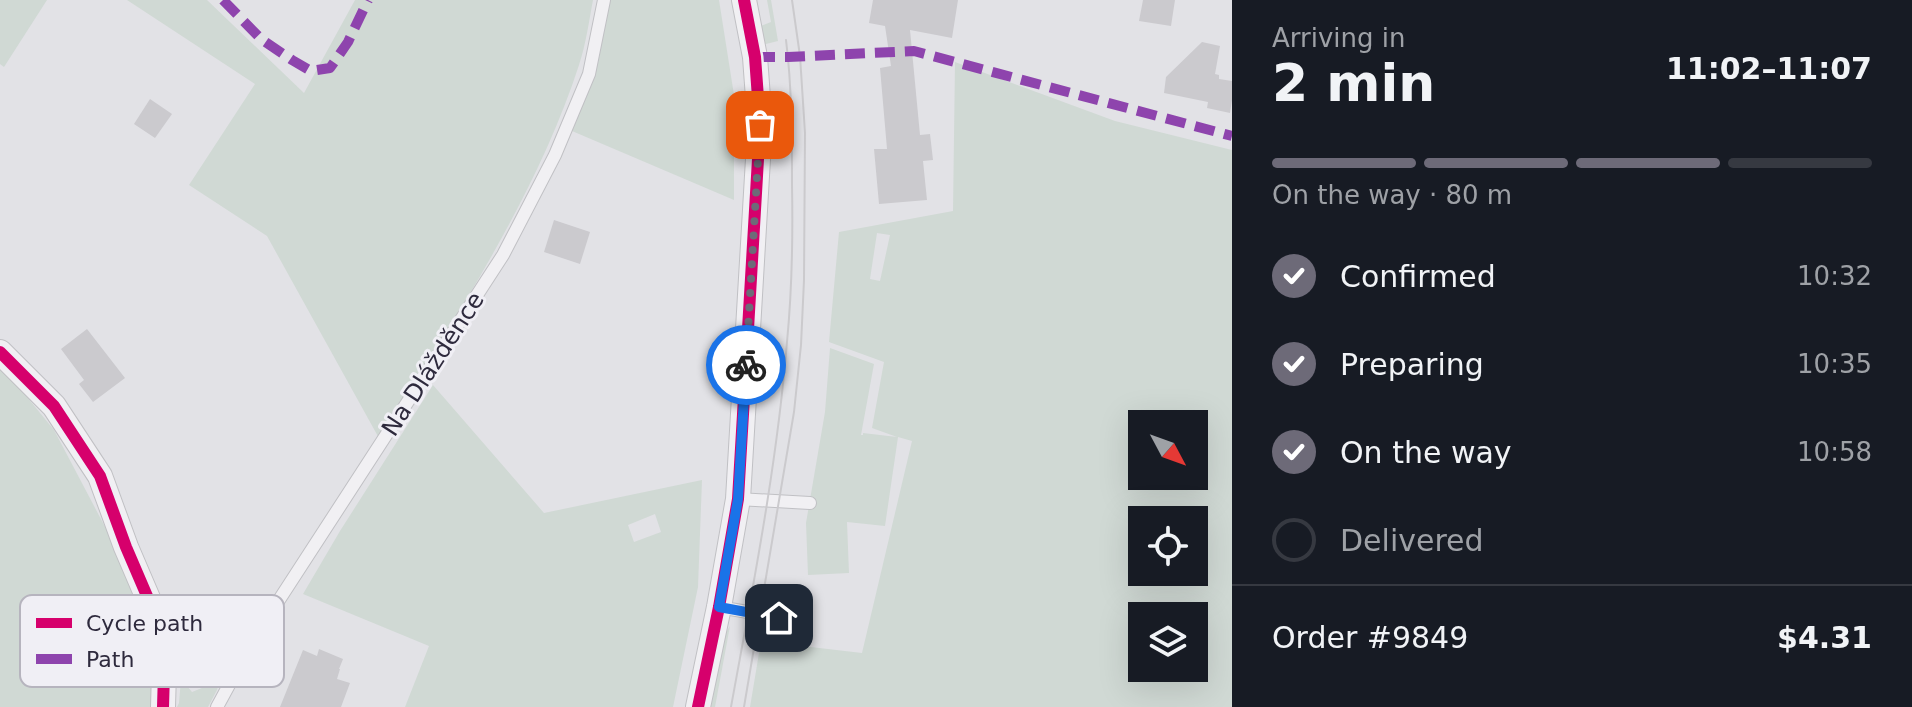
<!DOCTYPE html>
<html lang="en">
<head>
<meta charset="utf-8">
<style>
	:root { --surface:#171b24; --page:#242831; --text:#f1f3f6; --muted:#9ea1a6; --line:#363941; --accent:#6d6a78 }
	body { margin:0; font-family:"DejaVu Sans",sans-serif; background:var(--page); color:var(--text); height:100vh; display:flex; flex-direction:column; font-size:30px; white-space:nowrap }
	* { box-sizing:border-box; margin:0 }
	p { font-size:26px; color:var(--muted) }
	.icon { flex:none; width:44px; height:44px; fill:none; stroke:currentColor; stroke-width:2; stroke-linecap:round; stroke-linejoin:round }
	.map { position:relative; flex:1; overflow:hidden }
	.side { display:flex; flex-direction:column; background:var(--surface); width:680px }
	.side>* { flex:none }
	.needle { width:52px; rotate:131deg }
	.buttons { position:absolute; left:1128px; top:410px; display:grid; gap:16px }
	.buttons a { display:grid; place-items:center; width:80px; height:80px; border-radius:0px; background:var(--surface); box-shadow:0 8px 32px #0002; font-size:40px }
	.pin { position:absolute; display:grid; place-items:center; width:68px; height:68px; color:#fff; margin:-34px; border-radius:16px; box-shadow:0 4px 12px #0006 }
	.courier { position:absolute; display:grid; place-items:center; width:80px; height:80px; margin:-40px; border:6px solid #1a73e8; border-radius:50%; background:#fff; color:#222; box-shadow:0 2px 10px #0007 }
	.head em { font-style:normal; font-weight:700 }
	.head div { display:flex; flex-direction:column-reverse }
	.head { display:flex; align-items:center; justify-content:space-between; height:136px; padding:0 40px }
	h1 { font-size:52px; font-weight:700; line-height:60px }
	.bar { display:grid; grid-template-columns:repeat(4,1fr); gap:12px 8px; align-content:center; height:96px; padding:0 40px }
	.bar i { height:10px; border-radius:6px; background:var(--line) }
	.bar .active { background:var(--accent) }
	.bar p { grid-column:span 4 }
	.line { display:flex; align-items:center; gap:20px; padding:0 40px; border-top:2px solid var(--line) }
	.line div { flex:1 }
	ol { padding:0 40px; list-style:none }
	li { display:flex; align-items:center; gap:24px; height:88px }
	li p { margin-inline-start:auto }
	li .icon { padding:8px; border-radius:50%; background:var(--accent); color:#fff; stroke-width:4 }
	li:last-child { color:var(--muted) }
	li i { width:44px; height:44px; border:4px solid var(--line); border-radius:50% }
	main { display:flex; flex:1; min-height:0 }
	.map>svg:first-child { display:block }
</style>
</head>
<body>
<main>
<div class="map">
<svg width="1232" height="707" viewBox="0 0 1232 707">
	<rect width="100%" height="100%" fill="#e2e2e6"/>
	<g fill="#d0d9d4" fill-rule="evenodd">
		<path d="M0,0H47L4,67L0,64Z"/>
		<path d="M127,0H207L304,93L355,0H593C589,21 586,44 579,65C535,200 453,320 380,440L267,236L189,185L255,84Z"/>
		<path d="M610,0H719L734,95V200L572,131L598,63Z"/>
		<path d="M767,0H771L778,41L758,46L755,28L771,22Z"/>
		<path d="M955,62L1115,121L1232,150V707H750L760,647L785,644L862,653L912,441L898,437L885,526L847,522L849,573L808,575L806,523L825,412L830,348L874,364L861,435H863V433L897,437L872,428L884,362L829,342L839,232L953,211ZM877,233L890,235L880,281L870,279ZM1142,424H1194V476H1142ZM1142,520H1194V572H1142ZM1142,616H1194V668H1142Z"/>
		<path d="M0,364L54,430L113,542L157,642L156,707H0Z"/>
		<path d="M433,385L544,513L702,480L698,587L673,707H405L429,646L303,594L340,531ZM655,514L661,532L634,542L628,525Z"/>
		<path d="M730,626L715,707H711L725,634Z"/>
		<path d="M227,658L217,690L208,707H177L179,703L181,679L192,692L207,686Z"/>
	</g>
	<g fill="#cbcace">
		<path d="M873,0H958L952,38L910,30L920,135L930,134L933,160L923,161L927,200L879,204L874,149H887L880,68L891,66L885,26L869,23Z"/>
		<path d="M1143,0H1175L1171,26L1139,21Z"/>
		<path d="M1202,42L1220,46L1215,74L1219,75V79L1232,81V100L1230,113L1207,108L1208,102L1164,93L1166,77Z"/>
		<path d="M150,99L172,114L155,138L134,124Z"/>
		<path d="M554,220L590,232L580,264L544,252Z"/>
		<path d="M87,329L125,378L93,402L79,384L84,380L61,349Z"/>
		<path d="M319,649L343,659L339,669H340L337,679L350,683L341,707H280L303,650L317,656Z"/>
	</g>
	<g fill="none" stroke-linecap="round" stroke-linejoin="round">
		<defs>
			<g id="lane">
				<path d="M738,499L810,503"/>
				<path d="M719,607L798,621"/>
				<path d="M217,707L255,637L503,255L555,155L589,74L604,0"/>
			</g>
			<g id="street">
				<path d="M0,352L54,406L100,476L126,547L165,638L163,707"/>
				<path d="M698,707L719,607L738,499L760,125L755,57L744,0"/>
			</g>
		</defs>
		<use href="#lane" stroke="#c0c0c4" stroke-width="14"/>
		<use href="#street" stroke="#c0c0c4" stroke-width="26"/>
		<use href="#lane" stroke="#f1f0f3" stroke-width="12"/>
		<use href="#street" stroke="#f1f0f3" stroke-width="24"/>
		<g stroke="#cbcacd" stroke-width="2">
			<path d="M731,707C753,586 777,465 787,342C792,290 793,237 792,185C792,136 792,88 786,40"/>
			<path d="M744,707L794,412L801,345L804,280L805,133L800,56L792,0"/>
		</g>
		<g stroke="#8e44ad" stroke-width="10" stroke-dasharray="20 10" stroke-linecap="butt">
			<path d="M223,0L261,39L292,60L311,71L330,68L348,42L368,0"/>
			<path d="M755,57H788L914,51L1232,136"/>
		</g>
		<defs>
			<g id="cycleway">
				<path d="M0,352L54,406L100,476L126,547L165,638L163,707"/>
				<path d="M698,707L719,607L738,499L760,125L755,57L744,0"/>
			</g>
		</defs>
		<use href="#cycleway" stroke="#f0eff5" stroke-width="17"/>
		<use href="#cycleway" stroke="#d6006c" stroke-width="12"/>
	</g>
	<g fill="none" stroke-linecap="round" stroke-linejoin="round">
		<path stroke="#6d6a78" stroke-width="8" stroke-dasharray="0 14.4" d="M746,365L760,125"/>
		<path stroke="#1a73e8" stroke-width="10" d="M746,365L738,499L719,607L779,618"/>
	</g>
	<g text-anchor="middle" stroke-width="6" stroke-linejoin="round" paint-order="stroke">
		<g font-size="24" fill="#2e2a3d" stroke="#f0eff5">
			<text transform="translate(433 364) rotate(-57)" y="8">Na Dlážděnce</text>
		</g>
	</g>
	<rect x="20" y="595" width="264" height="92" rx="12" fill="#f0eff5" stroke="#b6b4be" stroke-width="2"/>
	<rect x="36" y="618" width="36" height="10" fill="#d6006c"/>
	<rect x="36" y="654" width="36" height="10" fill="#8e44ad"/>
	<g font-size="22" fill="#2e2a3d">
		<text x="86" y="631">Cycle path</text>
		<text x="86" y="667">Path</text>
	</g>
</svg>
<div class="buttons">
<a><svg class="needle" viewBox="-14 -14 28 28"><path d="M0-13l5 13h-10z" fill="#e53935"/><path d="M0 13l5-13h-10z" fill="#9ea1a6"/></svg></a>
<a><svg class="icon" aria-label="locate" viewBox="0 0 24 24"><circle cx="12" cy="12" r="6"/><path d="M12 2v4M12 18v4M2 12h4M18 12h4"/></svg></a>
<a><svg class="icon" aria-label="layers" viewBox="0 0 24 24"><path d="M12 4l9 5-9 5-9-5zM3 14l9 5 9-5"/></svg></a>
</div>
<div class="pin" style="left:760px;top:125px;background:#ea580c"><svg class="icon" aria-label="bag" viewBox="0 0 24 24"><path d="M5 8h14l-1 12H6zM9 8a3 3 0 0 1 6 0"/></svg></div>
<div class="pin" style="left:779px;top:618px;background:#1f2937"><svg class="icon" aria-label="home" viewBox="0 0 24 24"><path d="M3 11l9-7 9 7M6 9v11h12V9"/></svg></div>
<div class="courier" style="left:746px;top:365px"><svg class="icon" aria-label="bike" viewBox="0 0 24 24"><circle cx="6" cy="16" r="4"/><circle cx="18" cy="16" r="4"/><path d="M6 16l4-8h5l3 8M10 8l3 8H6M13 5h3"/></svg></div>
</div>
<section class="side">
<div class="head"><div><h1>2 min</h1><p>Arriving in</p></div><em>11:02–11:07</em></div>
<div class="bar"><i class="active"></i><i class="active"></i><i class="active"></i><i></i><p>On the way · 80 m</p></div>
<ol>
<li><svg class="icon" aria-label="check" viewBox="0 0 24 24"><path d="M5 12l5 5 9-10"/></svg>Confirmed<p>10:32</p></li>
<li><svg class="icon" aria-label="check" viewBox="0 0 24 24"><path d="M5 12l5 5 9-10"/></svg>Preparing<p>10:35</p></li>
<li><svg class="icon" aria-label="check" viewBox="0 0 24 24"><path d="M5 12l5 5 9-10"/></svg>On the way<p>10:58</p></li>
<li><i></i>Delivered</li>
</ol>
<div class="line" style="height:104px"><div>Order #9849</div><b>$4.31</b></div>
</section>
</main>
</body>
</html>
